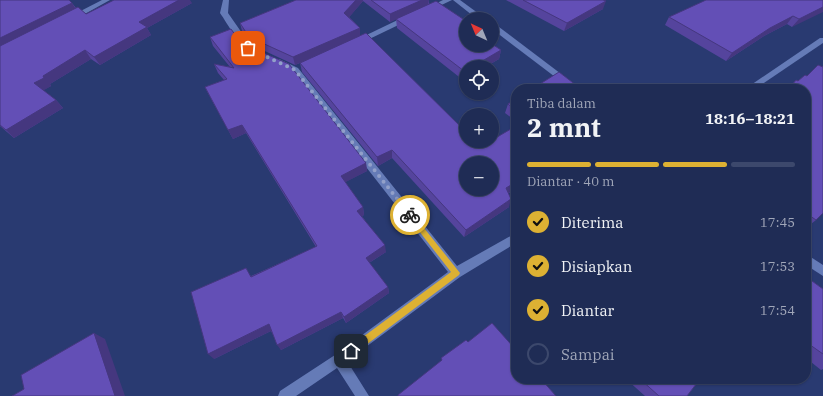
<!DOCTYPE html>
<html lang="id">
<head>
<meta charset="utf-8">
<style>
	:root { --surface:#1f2c55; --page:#2c385f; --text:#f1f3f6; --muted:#a1a7b9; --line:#3c486c; --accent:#ddb133 }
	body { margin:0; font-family:"IBM Plex Serif",serif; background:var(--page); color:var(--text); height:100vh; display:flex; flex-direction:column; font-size:15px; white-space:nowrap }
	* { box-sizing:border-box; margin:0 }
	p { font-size:13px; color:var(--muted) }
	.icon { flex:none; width:22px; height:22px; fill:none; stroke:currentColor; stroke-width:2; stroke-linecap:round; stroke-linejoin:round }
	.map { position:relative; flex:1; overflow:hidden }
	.panel { position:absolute; left:511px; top:84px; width:300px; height:300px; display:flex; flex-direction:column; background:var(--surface); border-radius:16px; box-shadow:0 1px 3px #0004,0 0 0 1px var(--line) }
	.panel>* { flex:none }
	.needle { width:26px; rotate:316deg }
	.fabs { position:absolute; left:459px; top:12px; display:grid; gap:8px }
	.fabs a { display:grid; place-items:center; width:40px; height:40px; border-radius:50%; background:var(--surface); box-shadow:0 1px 3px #0004,0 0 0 1px var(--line); font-size:20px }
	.pin { position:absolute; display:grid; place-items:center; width:34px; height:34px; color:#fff; margin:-17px; border-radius:8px; box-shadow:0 2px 6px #0006 }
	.courier { position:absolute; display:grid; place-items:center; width:40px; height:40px; margin:-20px; border:3px solid #ddb133; border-radius:50%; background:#fff; color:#222; box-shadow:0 1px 5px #0007 }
	.overview em { font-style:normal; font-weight:700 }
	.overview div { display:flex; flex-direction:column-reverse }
	.overview { display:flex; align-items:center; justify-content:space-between; height:68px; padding:0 16px }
	h1 { font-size:26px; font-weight:700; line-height:30px }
	.bar { display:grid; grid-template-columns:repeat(4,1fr); gap:6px 4px; align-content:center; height:48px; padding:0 16px }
	.bar i { height:5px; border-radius:3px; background:var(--line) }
	.bar .active { background:var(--accent) }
	.bar p { grid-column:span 4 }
	ol { padding:0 16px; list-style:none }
	li { display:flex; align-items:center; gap:12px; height:44px }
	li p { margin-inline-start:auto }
	li .icon { padding:4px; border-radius:50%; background:var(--accent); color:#111; stroke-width:4 }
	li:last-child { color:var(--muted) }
	li i { width:22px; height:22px; border:2px solid var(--line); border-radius:50% }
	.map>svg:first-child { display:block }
</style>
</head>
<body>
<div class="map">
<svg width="823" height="396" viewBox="0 0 823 396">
	<rect width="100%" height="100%" fill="#293a71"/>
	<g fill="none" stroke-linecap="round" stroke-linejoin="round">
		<g fill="#657bb7" fill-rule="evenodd">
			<path d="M102,0H110L74,20H71L67,18Z"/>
			<path d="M223,0H229L228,13L251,46L259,50V54C244,56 228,24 220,13Z"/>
			<path d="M443,0H452L431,10L425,9Z"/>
			<path d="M453,0H460L486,19H477Z"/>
			<path d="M406,16H409L413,18L361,43H358L354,41Z"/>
			<path d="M492,24H495L581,89H571L492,29Z"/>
			<path d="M820,38H823V43L755,89H745Z"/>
			<path d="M279,59L298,68L457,266L516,233V243L460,277L347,361L369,396H355L337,368L296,396H278L280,391L335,355L448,272L292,72L276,64L275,62Z"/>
			<path d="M806,254L823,265V276L806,265Z"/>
		</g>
	</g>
	<g fill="#55449d">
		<path d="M0,0L72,3L76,8L86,14L192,3L147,28L151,35L100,65L91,59L50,84L51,86L43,90L56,100L63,108L14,138L0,126Z"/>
		<path d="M296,0H429V4L466,45L501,50L499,59L463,80L397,28L396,19L390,22L363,1L349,17L360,28V35L516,188L509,193V207L464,237L392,158L378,166L302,72L300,63L295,65L252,45L242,31L240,23Z"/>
		<path d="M506,0H603V9L564,31Z"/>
		<path d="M823,0L792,27L787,24L764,36L726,61L665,25L669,17Z"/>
		<path d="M210,37L241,43L366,163L367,171L345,182L363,207L364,215L362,216L386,252L369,263L388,287L389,293L346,323L343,318L281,350L271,331L214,359L251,276L316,247L246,133L233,139L209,95L205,87L224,80L218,73L214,64L230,67L213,46Z"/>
		<path d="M818,65L823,67V213L816,220L806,228V89H788L796,80L798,81L805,75L807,76Z"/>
		<path d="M516,99V121L505,113L508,104Z"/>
		<path d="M812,281L823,289V369L821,370L806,358V284Z"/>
		<path d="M626,379H700L687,396H645Z"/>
	</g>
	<g fill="#45377f">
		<path d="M179,0H190L192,3L147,28L151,35L100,65L94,57L139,22Z"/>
		<path d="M356,0H363V1L346,21L344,13Z"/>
		<path d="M422,0H429L428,5L390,22V14Z"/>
		<path d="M606,1L603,9L564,31L567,23Z"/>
		<path d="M72,3L77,11L0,49V38Z"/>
		<path d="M823,7V12L792,27L799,19Z"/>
		<path d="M793,16L787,24L764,36L726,61L732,53L770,28Z"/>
		<path d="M360,28V36L295,65L293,57Z"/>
		<path d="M85,50L91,59L50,84L51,86L41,92L34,83L43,76Z"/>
		<path d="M501,50L499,59L485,67H472Z"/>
		<path d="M466,70V78L463,80L464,71Z"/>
		<path d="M56,100L63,108L14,138L6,130Z"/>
		<path d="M242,125L246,133L233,139L228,130Z"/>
		<path d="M392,150V158L378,166L377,157Z"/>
		<path d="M366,163L367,171L342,184L341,176Z"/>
		<path d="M516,182V188L504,196L506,188Z"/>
		<path d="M511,199L509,207L464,237L466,230Z"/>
		<path d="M363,207L364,215L359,218L357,211Z"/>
		<path d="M385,245L386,252L367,264L366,258Z"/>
		<path d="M388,287L389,293L346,323L344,317Z"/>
		<path d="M341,312L343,318L281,350L277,345Z"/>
		<path d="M269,324L273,330L214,359L208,354Z"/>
		<path d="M94,333L105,339L125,396H115Z"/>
	</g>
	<g fill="#634fb6" stroke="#45377f" fill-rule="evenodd">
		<path d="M0,0H69L72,3L0,38Z"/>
		<path d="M114,0H179L139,22L147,27L94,57L85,50L43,76L44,78L34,83L56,100L6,130L0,125V46L78,7L86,14Z"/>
		<path d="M296,0H356L344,13L360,28L293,57L249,37L240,23Z"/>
		<path d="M371,0H422L390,14Z"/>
		<path d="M523,0H603L606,1L567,23Z"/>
		<path d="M706,0H823V7L799,19L793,16L770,28L732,53L669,17Z"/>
		<path d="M436,1L466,21V45H492V44L501,50L472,67H466V70L464,71L396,19Z"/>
		<path d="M231,29L241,43L289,64L366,163L341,176L363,207L357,211L385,245L366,258L388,287L344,317L341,312L277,345L269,324L208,354L191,292L246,268L251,277L317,246L242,125L228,130L205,87L227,79L214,64L234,68L210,37Z"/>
		<path d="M366,33L466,132V141H475L481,146L490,141H492V140L516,126V182L506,188L511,199L466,230L392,150L377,157L300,63ZM466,163H492V189H466Z"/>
		<path d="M818,65L823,67V213L816,220L806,213V89H789L796,80L798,81L805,75L807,76Z"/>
		<path d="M559,72L581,89H532Z"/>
		<path d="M516,99V111L508,104Z"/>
		<path d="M812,281L823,289V354L806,342V290Z"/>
		<path d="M492,323L516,350V379H541L556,396H398V395L442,360L441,358L466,340L468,342Z"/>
		<path d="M94,333L115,396H12L24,389L21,375Z"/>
		<path d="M640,379H700L687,396H659Z"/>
	</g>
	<path fill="#ddb133" d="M410,212L412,213L460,273L459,275L354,354H348V348L451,272L408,217L407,215Z"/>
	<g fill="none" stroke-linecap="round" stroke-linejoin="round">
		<path stroke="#92a0c9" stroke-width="4" stroke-dasharray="0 7.2" d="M248,48L295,70L410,215"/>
	</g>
</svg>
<div class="fabs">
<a><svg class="needle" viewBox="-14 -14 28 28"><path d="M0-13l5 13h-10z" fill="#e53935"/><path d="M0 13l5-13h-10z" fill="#a1a7b9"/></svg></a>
<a><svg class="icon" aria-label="locate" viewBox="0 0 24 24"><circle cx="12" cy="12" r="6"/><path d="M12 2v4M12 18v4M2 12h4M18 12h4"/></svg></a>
<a>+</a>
<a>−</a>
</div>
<div class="pin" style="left:248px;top:48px;background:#ea580c"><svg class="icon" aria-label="bag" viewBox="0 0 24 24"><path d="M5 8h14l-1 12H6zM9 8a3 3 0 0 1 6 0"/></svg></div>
<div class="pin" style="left:351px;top:351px;background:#1f2937"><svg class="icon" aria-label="home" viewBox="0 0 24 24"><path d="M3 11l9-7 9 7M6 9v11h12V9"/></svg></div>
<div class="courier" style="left:410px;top:215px"><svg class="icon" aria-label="bike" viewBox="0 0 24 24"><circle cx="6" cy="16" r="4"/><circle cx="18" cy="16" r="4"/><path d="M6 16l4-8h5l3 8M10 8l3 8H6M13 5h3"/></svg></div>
<section class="panel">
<div class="overview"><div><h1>2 mnt</h1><p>Tiba dalam</p></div><em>18:16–18:21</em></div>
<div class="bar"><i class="active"></i><i class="active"></i><i class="active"></i><i></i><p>Diantar · 40 m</p></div>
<ol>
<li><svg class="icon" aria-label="check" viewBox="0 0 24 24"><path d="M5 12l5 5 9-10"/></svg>Diterima<p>17:45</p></li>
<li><svg class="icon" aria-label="check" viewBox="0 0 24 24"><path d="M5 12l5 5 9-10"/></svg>Disiapkan<p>17:53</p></li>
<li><svg class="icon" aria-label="check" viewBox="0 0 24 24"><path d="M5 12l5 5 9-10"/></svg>Diantar<p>17:54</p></li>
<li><i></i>Sampai</li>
</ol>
</section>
</div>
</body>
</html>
